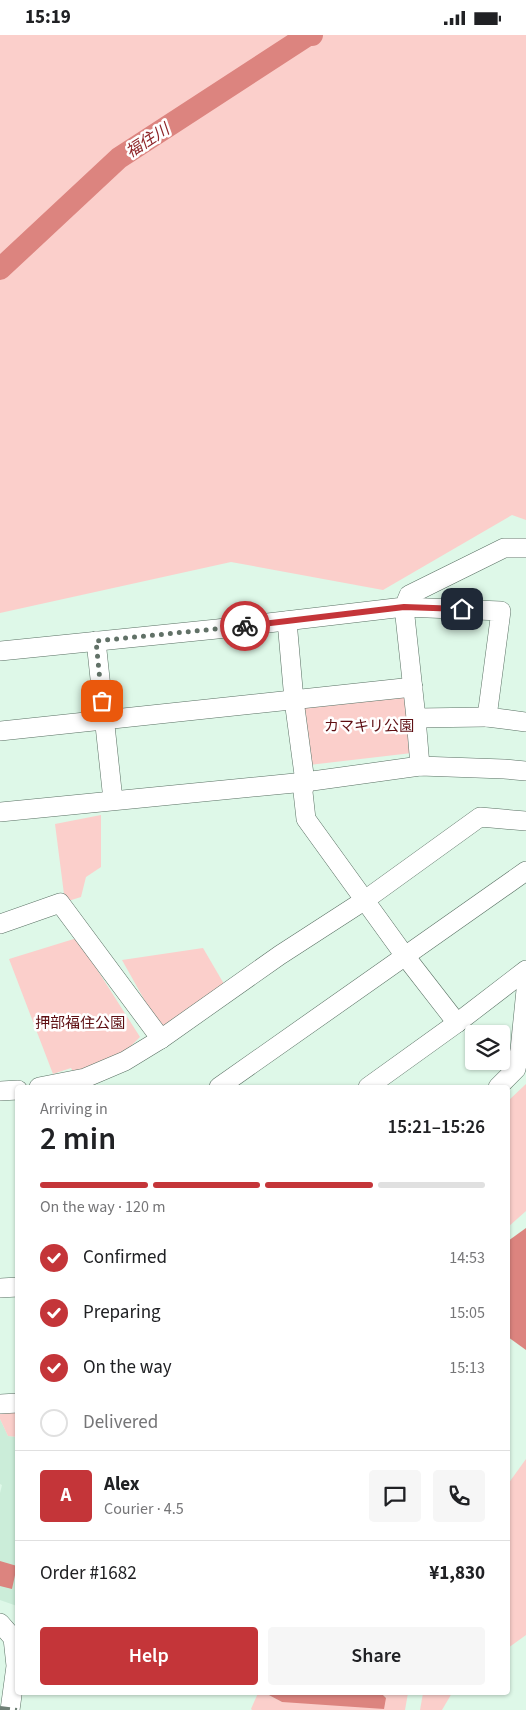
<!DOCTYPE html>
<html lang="en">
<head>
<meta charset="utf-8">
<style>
	:root { --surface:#fff; --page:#f6f6f6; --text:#202124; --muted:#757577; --line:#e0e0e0; --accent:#c43539 }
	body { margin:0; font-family:"Source Sans 3","Noto Sans JP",sans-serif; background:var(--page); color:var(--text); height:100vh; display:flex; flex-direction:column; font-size:19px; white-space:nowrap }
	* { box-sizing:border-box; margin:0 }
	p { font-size:16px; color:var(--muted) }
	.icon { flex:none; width:28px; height:28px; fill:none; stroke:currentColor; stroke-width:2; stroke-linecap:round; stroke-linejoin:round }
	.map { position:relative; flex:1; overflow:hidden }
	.sheet { position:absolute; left:15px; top:1050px; width:495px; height:610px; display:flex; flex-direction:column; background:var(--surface); border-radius:5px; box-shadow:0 1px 4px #0004 }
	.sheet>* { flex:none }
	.tools { position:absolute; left:465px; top:990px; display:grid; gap:10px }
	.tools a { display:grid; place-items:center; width:45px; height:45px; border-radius:5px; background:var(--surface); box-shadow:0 1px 4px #0004; font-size:25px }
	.pin { position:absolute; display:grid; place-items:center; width:42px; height:42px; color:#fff; margin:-21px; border-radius:10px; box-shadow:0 2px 8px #0006 }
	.courier { position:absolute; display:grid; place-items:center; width:50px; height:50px; margin:-25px; border:4px solid #c43539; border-radius:50%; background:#fff; color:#222; box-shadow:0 1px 6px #0007 }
	.summary em { font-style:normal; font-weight:600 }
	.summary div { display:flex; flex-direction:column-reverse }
	.summary { display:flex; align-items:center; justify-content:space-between; height:85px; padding:0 25px }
	h1 { font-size:32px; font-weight:600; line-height:38px }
	.bar { display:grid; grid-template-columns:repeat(4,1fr); gap:8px 5px; align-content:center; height:60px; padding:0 25px }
	.bar i { height:6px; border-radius:4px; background:var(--line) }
	.bar .current { background:var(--accent) }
	.bar p { grid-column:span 4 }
	.line { display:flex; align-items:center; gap:12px; padding:0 25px; border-top:1px solid var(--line) }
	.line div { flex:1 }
	.round { display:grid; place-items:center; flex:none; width:52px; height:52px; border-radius:5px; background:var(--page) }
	ol { padding:0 25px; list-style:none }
	li { display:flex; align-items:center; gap:15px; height:55px }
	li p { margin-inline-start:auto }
	li .icon { padding:5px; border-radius:50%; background:var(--accent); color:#fff; stroke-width:4 }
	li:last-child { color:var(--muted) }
	li i { width:28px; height:28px; border:2px solid var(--line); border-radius:50% }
	.cta { display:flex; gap:10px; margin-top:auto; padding:10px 25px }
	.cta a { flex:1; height:58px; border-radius:5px; background:var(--accent); color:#fff; font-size:20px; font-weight:600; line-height:58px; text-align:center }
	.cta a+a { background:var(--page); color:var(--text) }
	.status { display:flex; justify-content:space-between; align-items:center; height:35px; padding:0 25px; background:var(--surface); direction:ltr }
	.status svg { height:14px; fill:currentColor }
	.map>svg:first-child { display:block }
</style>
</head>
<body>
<div class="status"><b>15:19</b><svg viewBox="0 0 49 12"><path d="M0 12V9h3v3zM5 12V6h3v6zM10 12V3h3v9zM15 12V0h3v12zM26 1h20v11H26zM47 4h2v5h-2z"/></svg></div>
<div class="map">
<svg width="526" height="1675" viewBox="0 0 526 1675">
	<rect width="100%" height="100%" fill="#def8e8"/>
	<path fill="#cbedd9" d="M0,1384L8,1401L17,1402V1571L0,1565V1458L2,1450L0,1449Z"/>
	<g fill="#fbcfcb">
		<path d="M0,0H526V485L512,480L383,555L231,527L0,578Z"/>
		<path d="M406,653L412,718L309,730L301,668Z"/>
		<path d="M101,780V832L86,842L81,862L65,867L55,789Z"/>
		<path d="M77,903L140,1002L119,1023L75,1040L71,1033L53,1039L9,924Z"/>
		<path d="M203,913L224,949L163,998L122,925Z"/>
		<path d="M526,1049V1176L508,1192V1066Z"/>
		<path d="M0,1373L17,1375V1402L8,1401L0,1384Z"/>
		<path d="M526,1424V1600L508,1613V1449Z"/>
		<path d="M258,1658H265L282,1667L386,1663L381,1658H408L405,1675H252L251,1674Z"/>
		<path d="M423,1658H452L442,1675H420Z"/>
	</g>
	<g fill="#dc847f">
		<path d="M526,1193V1315L508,1302V1206Z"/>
		<path d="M0,1526L17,1531L12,1554L0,1551Z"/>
		<path d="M265,1658H381L386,1663L384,1674L282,1667Z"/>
	</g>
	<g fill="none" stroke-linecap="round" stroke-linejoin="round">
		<path stroke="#dc847f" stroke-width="22" d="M0,234L119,123L308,0H312"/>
		<defs>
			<g id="minor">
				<path d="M287,586L294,665L305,747L303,757L306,784L405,921L457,988"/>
				<path d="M96,606L113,765"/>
				<path d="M0,616L217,594L404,572L409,560L504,513H526"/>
				<path d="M416,683L487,682"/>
				<path d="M0,696L413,652"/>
				<path d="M420,731L416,683L404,572L501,576L487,682L526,687"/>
				<path d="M0,777L305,747L420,731L504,734L526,736"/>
				<path d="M0,889L60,868L161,1004"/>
				<path d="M39,1052L85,1043L125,1026L161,1004L280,920L365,865L480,782L526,786"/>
				<path d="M219,1052L526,836"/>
				<path d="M368,1052L457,988L526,935"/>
				<path d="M498,1052L516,1034L520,1015L526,955"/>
				<path d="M0,1056L18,1055"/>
				<path d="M0,1253L18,1252"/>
				<path d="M0,1369L18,1368"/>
				<path d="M0,1588L13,1603L16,1631L10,1675"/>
			</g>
		</defs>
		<use href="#minor" stroke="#597063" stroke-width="20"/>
		<use href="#minor" stroke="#fff" stroke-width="19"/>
		<path stroke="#6f8076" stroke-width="4" stroke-dasharray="10 5" stroke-linecap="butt" d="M0,1673L17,1675"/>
	</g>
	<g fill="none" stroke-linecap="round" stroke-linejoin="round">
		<path stroke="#617167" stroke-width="5" stroke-dasharray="0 9" d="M102,666L96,606L245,591"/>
		<path stroke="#c43539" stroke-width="6" d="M245,591L404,572L462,574"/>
	</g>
	<g text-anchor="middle" stroke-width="5" stroke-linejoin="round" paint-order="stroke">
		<g font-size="15" fill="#5e0f13" stroke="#fff">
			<text x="369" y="696">カマキリ公園</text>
			<text x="80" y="993">押部福住公園</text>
		</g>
		<g font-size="16" font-style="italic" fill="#8e2629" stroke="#fff">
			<text transform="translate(147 105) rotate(-33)" y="6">福住川</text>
		</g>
	</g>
</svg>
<div class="tools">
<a><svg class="icon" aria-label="layers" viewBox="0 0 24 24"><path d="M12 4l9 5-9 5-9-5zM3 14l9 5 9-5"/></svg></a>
</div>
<div class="pin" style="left:102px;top:666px;background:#ea580c"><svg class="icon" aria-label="bag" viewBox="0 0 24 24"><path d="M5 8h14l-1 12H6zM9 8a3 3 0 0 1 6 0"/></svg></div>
<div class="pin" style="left:462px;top:574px;background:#1f2937"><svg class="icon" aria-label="home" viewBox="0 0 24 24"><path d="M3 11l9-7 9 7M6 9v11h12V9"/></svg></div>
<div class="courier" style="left:245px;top:591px"><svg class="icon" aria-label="bike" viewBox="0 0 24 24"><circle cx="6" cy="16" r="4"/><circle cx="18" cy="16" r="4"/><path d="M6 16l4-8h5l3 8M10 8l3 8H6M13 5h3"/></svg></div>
<section class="sheet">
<div class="summary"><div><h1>2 min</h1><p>Arriving in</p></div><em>15:21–15:26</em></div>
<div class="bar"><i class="current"></i><i class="current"></i><i class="current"></i><i></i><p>On the way · 120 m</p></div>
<ol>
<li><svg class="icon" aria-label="check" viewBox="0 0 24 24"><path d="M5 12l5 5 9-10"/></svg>Confirmed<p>14:53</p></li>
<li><svg class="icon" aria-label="check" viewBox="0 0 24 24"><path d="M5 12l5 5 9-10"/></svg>Preparing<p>15:05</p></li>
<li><svg class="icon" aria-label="check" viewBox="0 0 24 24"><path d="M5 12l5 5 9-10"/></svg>On the way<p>15:13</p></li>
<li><i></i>Delivered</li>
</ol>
<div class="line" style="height:90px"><b class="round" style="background:var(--accent);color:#fff">A</b><div><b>Alex</b><p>Courier · 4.5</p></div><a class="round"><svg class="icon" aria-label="chat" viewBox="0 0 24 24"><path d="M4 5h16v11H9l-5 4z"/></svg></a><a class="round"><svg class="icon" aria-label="phone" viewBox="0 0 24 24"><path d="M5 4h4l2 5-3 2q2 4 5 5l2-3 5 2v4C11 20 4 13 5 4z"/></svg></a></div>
<div class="line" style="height:65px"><div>Order #1682</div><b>¥1,830</b></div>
<div class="cta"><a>Help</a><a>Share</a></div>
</section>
</div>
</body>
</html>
